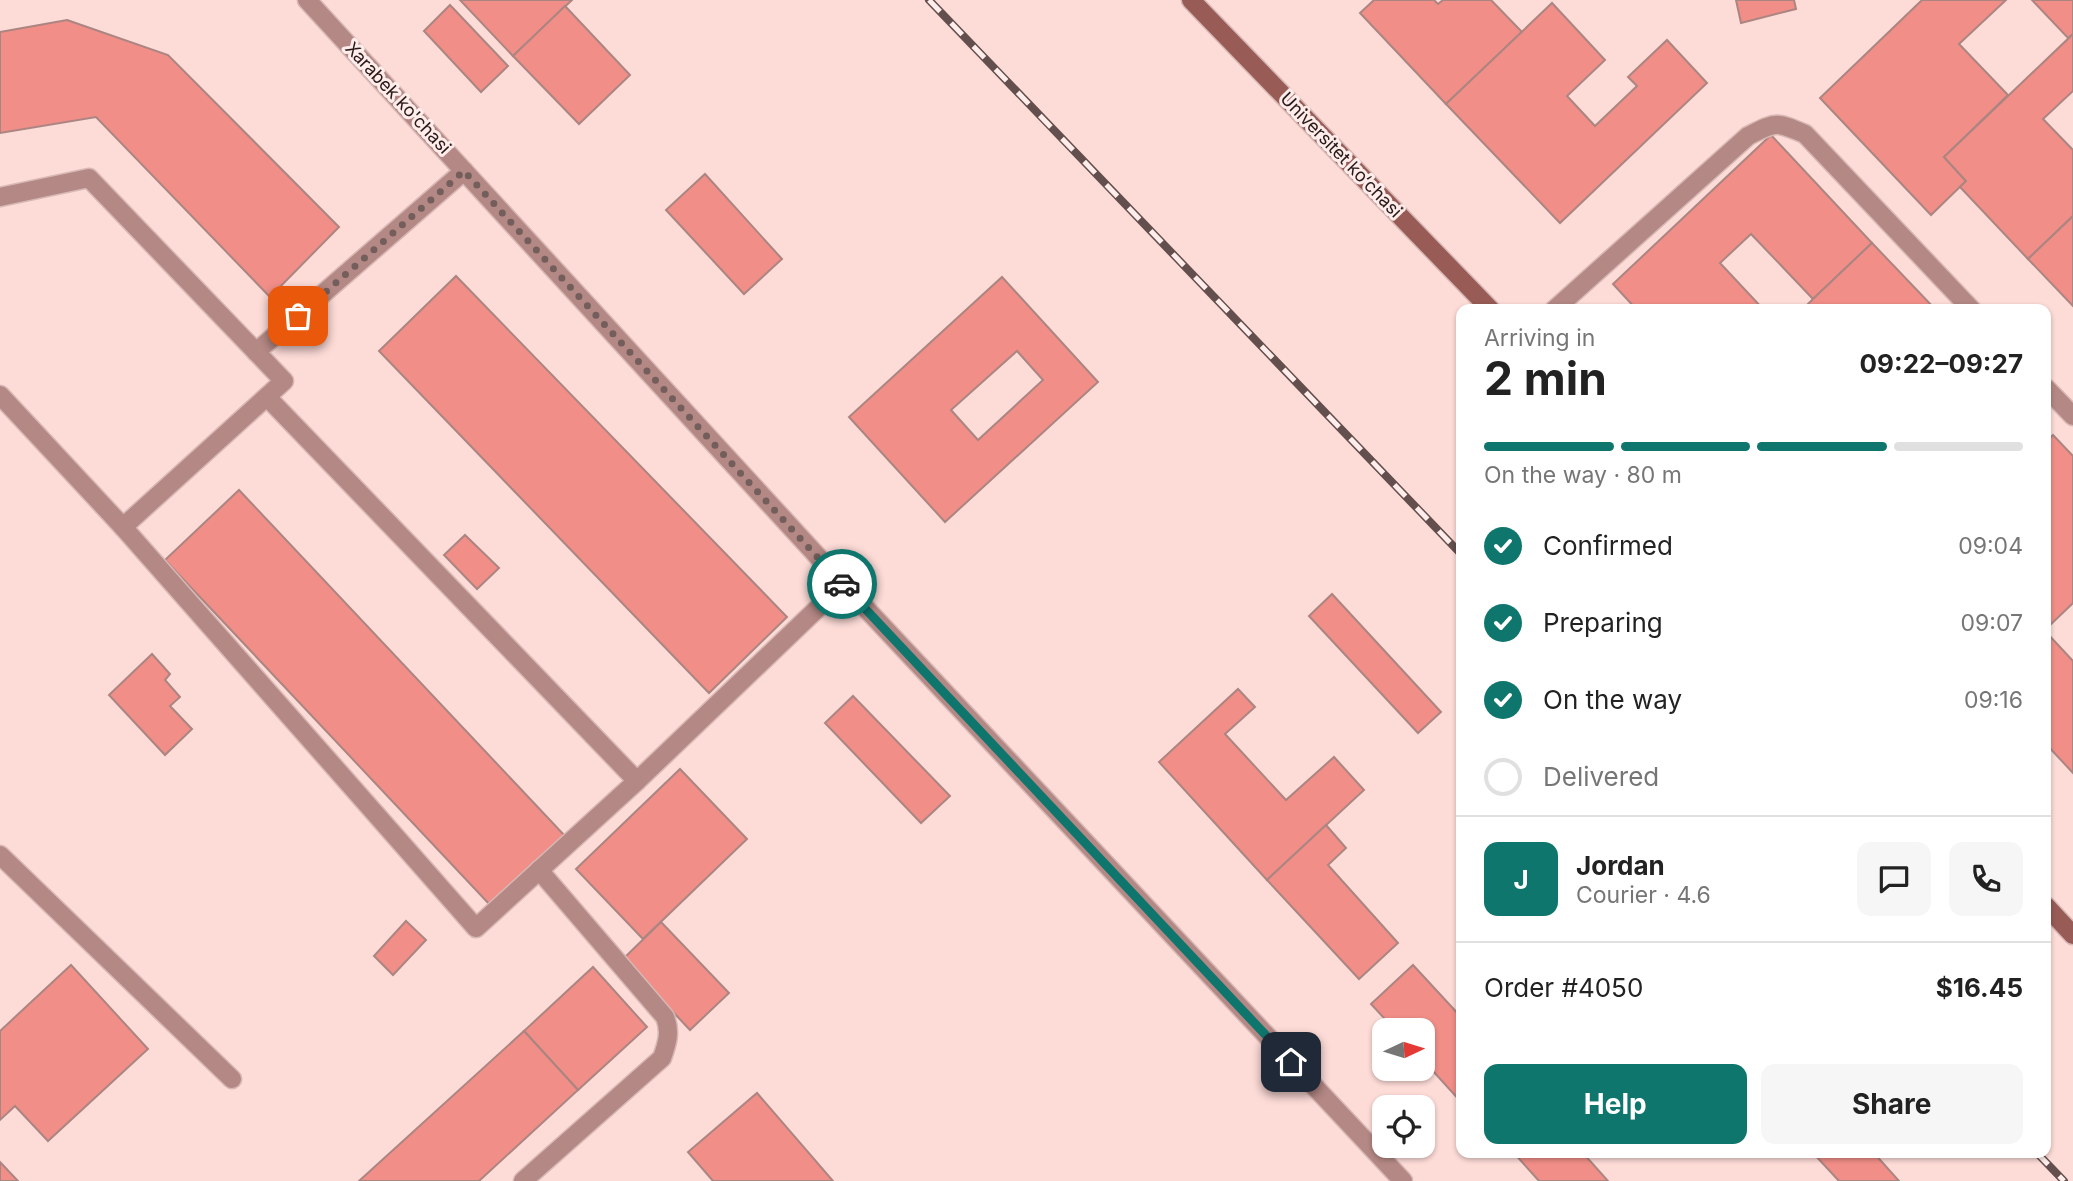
<!DOCTYPE html>
<html lang="en">
<head>
<meta charset="utf-8">
<style>
	:root { --surface:#fff; --page:#f6f6f6; --text:#222; --muted:#767676; --line:#e0e0e0; --accent:#0f766e }
	body { margin:0; font-family:Inter,sans-serif; background:var(--page); color:var(--text); height:100vh; display:flex; flex-direction:column; font-size:26px; white-space:nowrap }
	* { box-sizing:border-box; margin:0 }
	p { font-size:23px; color:var(--muted) }
	.icon { flex:none; width:38px; height:38px; fill:none; stroke:currentColor; stroke-width:2; stroke-linecap:round; stroke-linejoin:round }
	.map { position:relative; flex:1; overflow:hidden }
	.details { position:absolute; left:1456px; top:304px; width:595px; height:854px; display:flex; flex-direction:column; background:var(--surface); border-radius:14px; box-shadow:0 2px 5px #0004 }
	.details>* { flex:none }
	.needle { width:46px; rotate:86deg }
	.buttons { position:absolute; left:1372px; top:1018px; display:grid; gap:14px }
	.buttons a { display:grid; place-items:center; width:63px; height:63px; border-radius:14px; background:var(--surface); box-shadow:0 2px 5px #0004; font-size:35px }
	.pin { position:absolute; display:grid; place-items:center; width:60px; height:60px; color:#fff; margin:-30px; border-radius:14px; box-shadow:0 4px 10px #0006 }
	.courier { position:absolute; display:grid; place-items:center; width:70px; height:70px; margin:-35px; border:5px solid #0f766e; border-radius:50%; background:#fff; color:#222; box-shadow:0 2px 9px #0007 }
	.head em { font-style:normal; font-weight:700 }
	.head div { display:flex; flex-direction:column-reverse }
	.head { display:flex; align-items:center; justify-content:space-between; height:119px; padding:0 28px }
	h1 { font-size:46px; font-weight:700; line-height:52px }
	.bar { display:grid; grid-template-columns:repeat(4,1fr); gap:10px 7px; align-content:center; height:84px; padding:0 28px }
	.bar i { height:9px; border-radius:5px; background:var(--line) }
	.bar .selected { background:var(--accent) }
	.bar p { grid-column:span 4 }
	.line { display:flex; align-items:center; gap:18px; padding:0 28px; border-top:2px solid var(--line) }
	.line div { flex:1 }
	.round { display:grid; place-items:center; flex:none; width:74px; height:74px; border-radius:14px; background:var(--page) }
	ol { padding:0 28px; list-style:none }
	li { display:flex; align-items:center; gap:21px; height:77px }
	li p { margin-inline-start:auto }
	li .icon { padding:7px; border-radius:50%; background:var(--accent); color:#fff; stroke-width:4 }
	li:last-child { color:var(--muted) }
	li i { width:38px; height:38px; border:4px solid var(--line); border-radius:50% }
	.primary-button { display:flex; gap:14px; margin-top:auto; padding:14px 28px }
	.primary-button a { flex:1; height:80px; border-radius:14px; background:var(--accent); color:#fff; font-size:28px; font-weight:700; line-height:80px; text-align:center }
	.primary-button a+a { background:var(--page); color:var(--text) }
	.map>svg:first-child { display:block }
</style>
</head>
<body>
<div class="map">
<svg width="2073" height="1181" viewBox="0 0 2073 1181">
	<rect width="100%" height="100%" fill="#fddbd7"/>
	<g fill="#f18e87" stroke="#ab8581" stroke-width="2" fill-rule="evenodd">
		<path d="M460,0H572L513,56Z"/>
		<path d="M1374,0H1434L1438,4L1443,0H1491L1522,32L1446,104L1360,13Z"/>
		<path d="M1736,0H1794L1796,9L1741,23Z"/>
		<path d="M1922,0H2006L1959,44L2008,95L1944,157L1966,181L1931,215L1820,98Z"/>
		<path d="M2032,0H2073V34L2068,38Z"/>
		<path d="M1552,3L1605,60L1567,96L1595,126L1637,86L1628,77L1667,40L1707,83L1560,223L1446,104Z"/>
		<path d="M450,5L508,66L481,92L424,31Z"/>
		<path d="M565,6L630,75L579,124L513,56Z"/>
		<path d="M67,20L168,55L339,227L270,297L96,117L0,133V32Z"/>
		<path d="M2073,34V91L2043,119L2073,150V216L2028,259L1960,187L1966,181L1944,157Z"/>
		<path d="M1771,135L1872,243L1813,299L1751,234L1720,263L1764,310H1637L1613,284Z"/>
		<path d="M705,174L782,259L744,294L666,210Z"/>
		<path d="M2073,216V306L2028,259Z"/>
		<path d="M1872,243L1936,310H1802L1813,299Z"/>
		<path d="M456,276L787,617L709,693L379,351Z"/>
		<path d="M1002,277L1098,382L945,522L849,417ZM1017,351L1043,380L978,440L951,410Z"/>
		<path d="M2053,435L2073,456V603L2046,629V442Z"/>
		<path d="M239,490L565,836L491,906L165,560Z"/>
		<path d="M465,535L499,568L477,589L444,555Z"/>
		<path d="M1332,594L1441,712L1418,733L1309,616Z"/>
		<path d="M2046,632L2073,661V773L2046,744Z"/>
		<path d="M152,654L170,674L165,680L180,697L170,706L192,729L165,755L109,695Z"/>
		<path d="M1238,689L1255,707L1225,734L1286,800L1334,757L1364,790L1267,880L1159,762Z"/>
		<path d="M853,696L950,796L921,823L825,723Z"/>
		<path d="M680,769L747,839L643,939L576,869Z"/>
		<path d="M1326,825L1346,848L1328,865L1398,943L1359,979L1267,880Z"/>
		<path d="M406,921L426,940L393,975L374,956Z"/>
		<path d="M661,922L729,993L690,1030L623,959Z"/>
		<path d="M71,965L148,1049L48,1141L15,1106L0,1120V1031Z"/>
		<path d="M1413,965L1461,1017V1102L1423,1060V1031H1396L1371,1004Z"/>
		<path d="M593,967L647,1027L578,1090L524,1031Z"/>
		<path d="M524,1031L578,1090L479,1181H359Z"/>
		<path d="M757,1093L833,1181H713L688,1152Z"/>
		<path d="M1514,1153H1583L1608,1181H1539Z"/>
		<path d="M1813,1153H1874L1899,1181H1839Z"/>
		<path d="M0,1162L18,1181H0Z"/>
	</g>
	<g fill="none" stroke-linecap="round" stroke-linejoin="round">
		<defs>
			<g id="lane">
				<path d="M0,197L89,178L284,381L123,527L0,395"/>
				<path d="M256,352L464,171"/>
				<path d="M123,527L476,928L637,781L267,397"/>
				<path d="M637,781L843,584"/>
				<path d="M0,855L232,1079"/>
				<path d="M523,1181L662,1058C667,1044 671,1032 665,1017L539,870"/>
			</g>
			<g id="street">
				<path d="M307,0L843,584L1403,1181"/>
				<path d="M1554,310L1748,136C1776,122 1775,121 1805,134L1972,310"/>
				<path d="M2046,388L2073,416"/>
			</g>
			<g id="secondary">
				<path d="M1191,0L1491,310"/>
				<path d="M2046,906L2073,935"/>
			</g>
		</defs>
		<use href="#lane" stroke="#d7b8b5" stroke-width="21"/>
		<use href="#street" stroke="#d7b8b5" stroke-width="21"/>
		<use href="#secondary" stroke="#d7b8b5" stroke-width="21"/>
		<use href="#lane" stroke="#b48884" stroke-width="18"/>
		<use href="#street" stroke="#b48884" stroke-width="18"/>
		<use href="#secondary" stroke="#985b56" stroke-width="18"/>
		<defs>
			<g id="rail">
				<path d="M929,0L1461,554"/>
				<path d="M2037,1153L2064,1181"/>
			</g>
		</defs>
		<use href="#rail" stroke="#634f4d" stroke-width="8"/>
		<use href="#rail" stroke="#feedeb" stroke-width="5" stroke-dasharray="16" stroke-linecap="butt"/>
	</g>
	<g fill="none" stroke-linecap="round" stroke-linejoin="round">
		<path stroke="#735e5c" stroke-width="7" stroke-dasharray="0 12.6" d="M298,316L464,171L842,584"/>
		<path stroke="#0f766e" stroke-width="9" d="M842,584L1291,1062"/>
	</g>
	<g text-anchor="middle" stroke-width="6" stroke-linejoin="round" paint-order="stroke">
		<g font-size="18" fill="#291a19" stroke="#feedeb">
			<text transform="translate(398 98) rotate(47)" y="6">Xarabek ko'chasi</text>
			<text transform="translate(1341 155) rotate(46)" y="6">Universitet kо‘chasi</text>
		</g>
	</g>
</svg>
<div class="buttons">
<a><svg class="needle" viewBox="-14 -14 28 28"><path d="M0-13l5 13h-10z" fill="#e53935"/><path d="M0 13l5-13h-10z" fill="#767676"/></svg></a>
<a><svg class="icon" aria-label="locate" viewBox="0 0 24 24"><circle cx="12" cy="12" r="6"/><path d="M12 2v4M12 18v4M2 12h4M18 12h4"/></svg></a>
</div>
<div class="pin" style="left:298px;top:316px;background:#ea580c"><svg class="icon" aria-label="bag" viewBox="0 0 24 24"><path d="M5 8h14l-1 12H6zM9 8a3 3 0 0 1 6 0"/></svg></div>
<div class="pin" style="left:1291px;top:1062px;background:#1f2937"><svg class="icon" aria-label="home" viewBox="0 0 24 24"><path d="M3 11l9-7 9 7M6 9v11h12V9"/></svg></div>
<div class="courier" style="left:842px;top:584px"><svg class="icon" aria-label="car" viewBox="0 0 24 24"><path d="M5 17H2v-5l4-1 3-4h7l3 4 3 1v5h-3M9 17h6M6 11h13"/><circle cx="7" cy="17" r="2"/><circle cx="17" cy="17" r="2"/></svg></div>
<section class="details">
<div class="head"><div><h1>2 min</h1><p>Arriving in</p></div><em>09:22–09:27</em></div>
<div class="bar"><i class="selected"></i><i class="selected"></i><i class="selected"></i><i></i><p>On the way · 80 m</p></div>
<ol>
<li><svg class="icon" aria-label="check" viewBox="0 0 24 24"><path d="M5 12l5 5 9-10"/></svg>Confirmed<p>09:04</p></li>
<li><svg class="icon" aria-label="check" viewBox="0 0 24 24"><path d="M5 12l5 5 9-10"/></svg>Preparing<p>09:07</p></li>
<li><svg class="icon" aria-label="check" viewBox="0 0 24 24"><path d="M5 12l5 5 9-10"/></svg>On the way<p>09:16</p></li>
<li><i></i>Delivered</li>
</ol>
<div class="line" style="height:126px"><b class="round" style="background:var(--accent);color:#fff">J</b><div><b>Jordan</b><p>Courier · 4.6</p></div><a class="round"><svg class="icon" aria-label="chat" viewBox="0 0 24 24"><path d="M4 5h16v11H9l-5 4z"/></svg></a><a class="round"><svg class="icon" aria-label="phone" viewBox="0 0 24 24"><path d="M5 4h4l2 5-3 2q2 4 5 5l2-3 5 2v4C11 20 4 13 5 4z"/></svg></a></div>
<div class="line" style="height:91px"><div>Order #4050</div><b>$16.45</b></div>
<div class="primary-button"><a>Help</a><a>Share</a></div>
</section>
</div>
</body>
</html>
